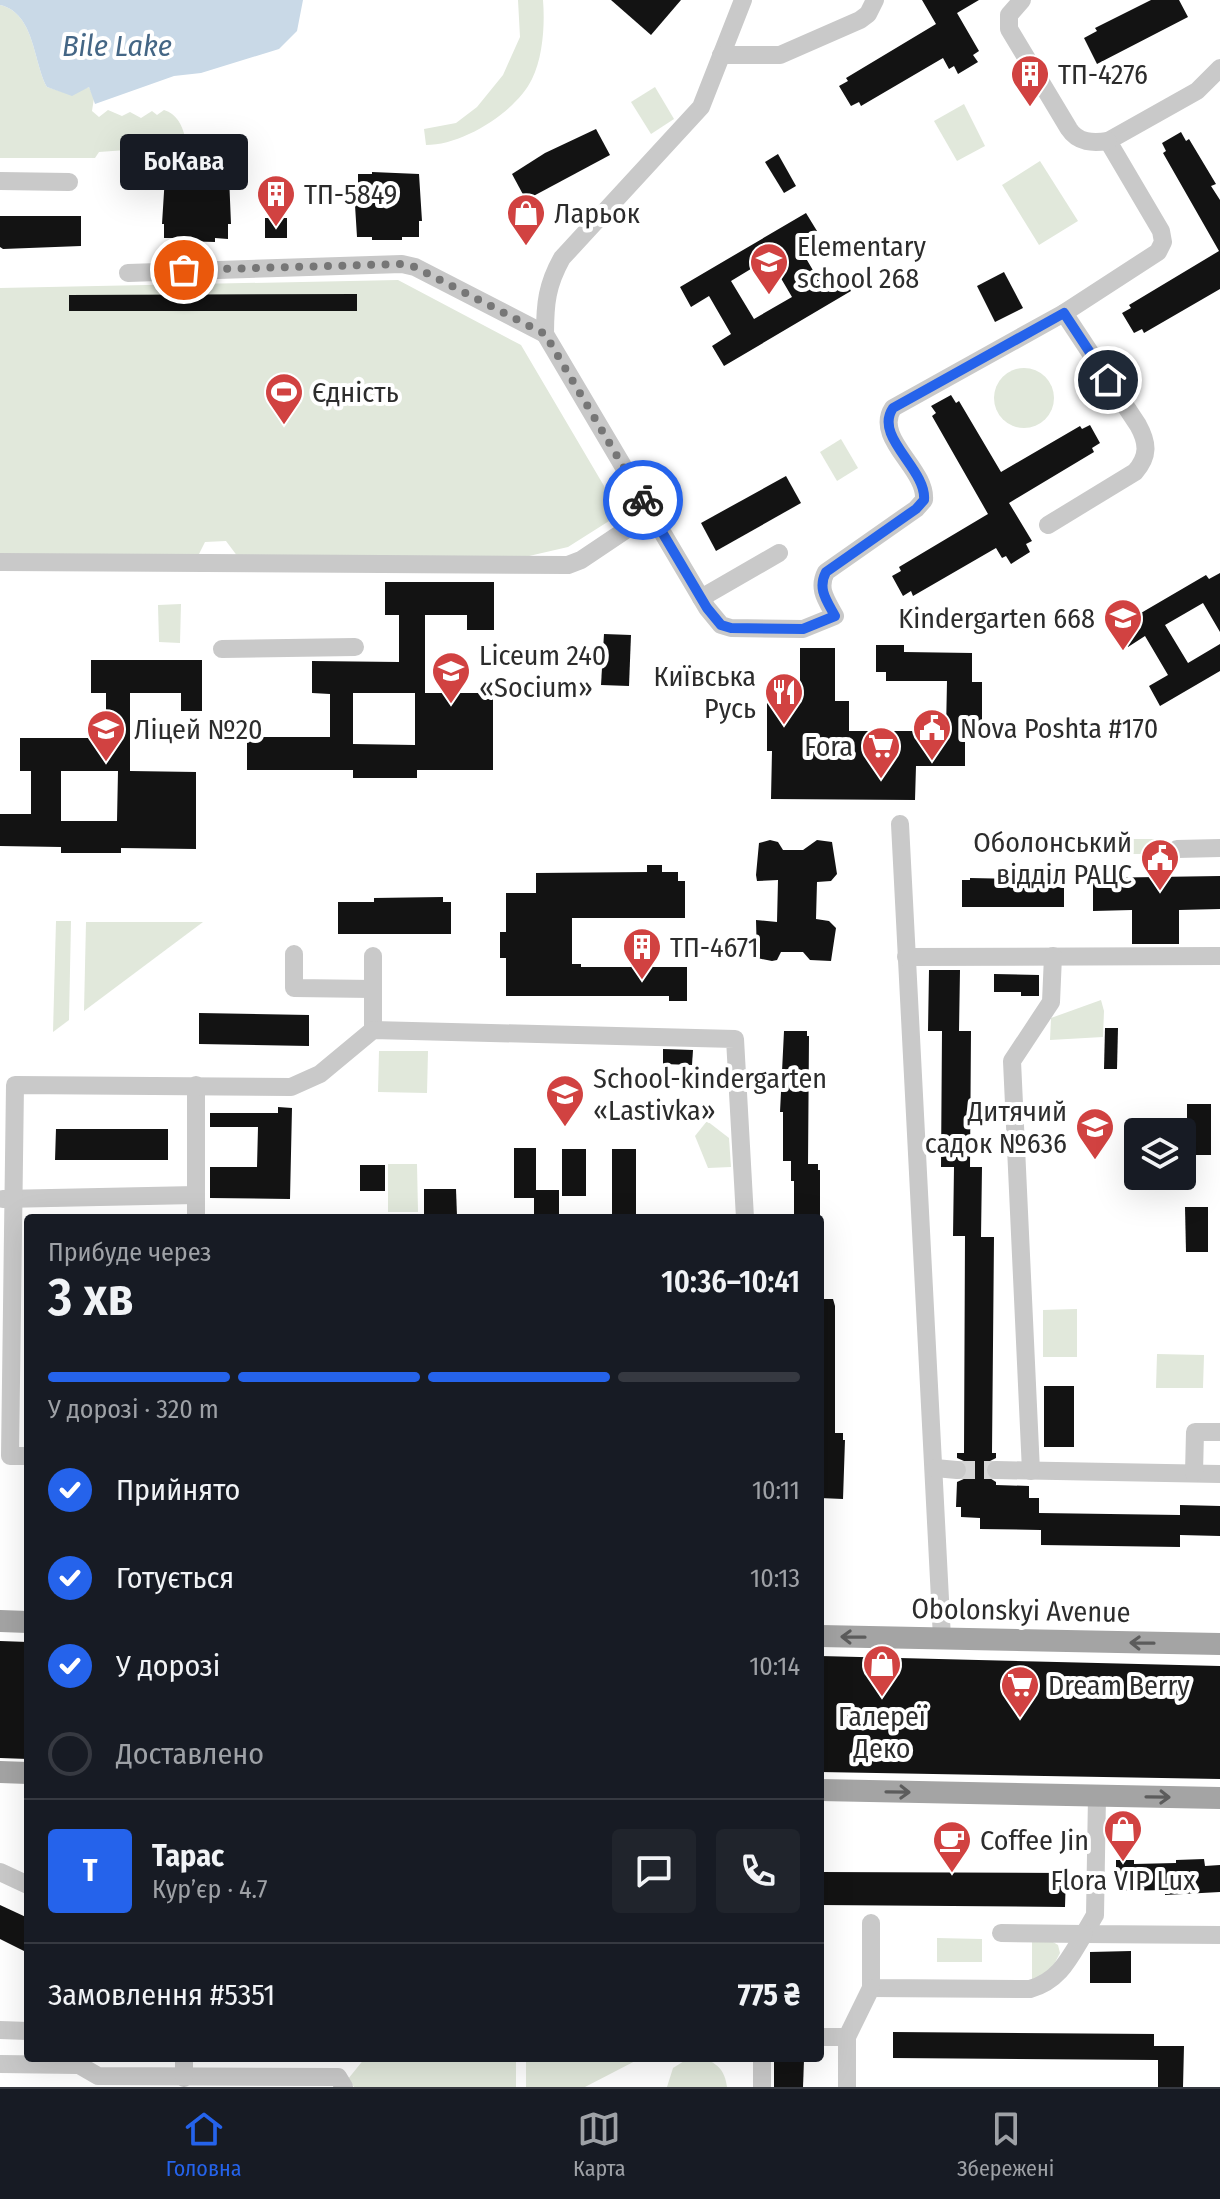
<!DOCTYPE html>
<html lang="uk">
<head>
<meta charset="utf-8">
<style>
	:root { --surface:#171b24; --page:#20242c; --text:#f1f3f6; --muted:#9ea1a6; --line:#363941; --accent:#2563eb }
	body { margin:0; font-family:"Fira Sans Condensed",sans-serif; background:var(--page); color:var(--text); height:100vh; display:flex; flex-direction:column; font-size:30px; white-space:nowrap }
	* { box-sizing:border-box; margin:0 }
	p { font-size:26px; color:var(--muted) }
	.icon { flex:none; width:44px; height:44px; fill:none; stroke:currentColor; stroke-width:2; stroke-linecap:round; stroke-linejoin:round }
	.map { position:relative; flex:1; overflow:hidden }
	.details { position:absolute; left:24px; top:1214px; width:800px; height:848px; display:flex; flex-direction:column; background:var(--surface); border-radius:8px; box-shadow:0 8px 32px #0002 }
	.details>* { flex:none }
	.buttons { position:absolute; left:1124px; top:1118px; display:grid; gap:16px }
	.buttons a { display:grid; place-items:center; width:72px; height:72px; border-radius:8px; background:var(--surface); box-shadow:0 8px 32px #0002; font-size:40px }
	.pin { position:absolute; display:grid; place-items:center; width:68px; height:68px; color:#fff; margin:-34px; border:4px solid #fff; border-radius:50%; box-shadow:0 2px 8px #0007 }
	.courier { position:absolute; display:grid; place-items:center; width:80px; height:80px; margin:-40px; border:6px solid #2563eb; border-radius:50%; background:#fff; color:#222; box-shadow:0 2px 10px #0007 }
	.bubble { position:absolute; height:56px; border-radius:8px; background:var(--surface); box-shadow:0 8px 32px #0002; font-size:26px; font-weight:600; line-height:56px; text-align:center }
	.head em { font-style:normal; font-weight:600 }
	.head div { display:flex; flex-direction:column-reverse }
	.head { display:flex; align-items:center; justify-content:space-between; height:136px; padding:0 24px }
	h1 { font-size:52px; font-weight:600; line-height:60px }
	.bar { display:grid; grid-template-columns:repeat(4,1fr); gap:12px 8px; align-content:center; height:96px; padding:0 24px }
	.bar i { height:10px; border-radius:6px; background:var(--line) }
	.bar .active { background:var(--accent) }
	.bar p { grid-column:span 4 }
	.line { display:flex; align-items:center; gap:20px; padding:0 24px; border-top:2px solid var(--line) }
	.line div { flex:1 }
	.round { display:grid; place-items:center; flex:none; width:84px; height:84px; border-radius:8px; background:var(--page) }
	ol { padding:0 24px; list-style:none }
	li { display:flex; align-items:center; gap:24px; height:88px }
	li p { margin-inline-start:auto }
	li .icon { padding:8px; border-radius:50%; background:var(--accent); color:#fff; stroke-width:4 }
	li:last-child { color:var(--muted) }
	li i { width:44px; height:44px; border:4px solid var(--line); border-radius:50% }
	.dock { display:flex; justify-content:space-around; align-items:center; height:112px; border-top:2px solid var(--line); background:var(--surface); font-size:22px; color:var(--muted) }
	.dock a { display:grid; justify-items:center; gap:4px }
	.dock .active { color:var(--accent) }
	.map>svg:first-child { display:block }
</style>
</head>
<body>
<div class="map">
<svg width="1220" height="2087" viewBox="0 0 1220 2087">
	<rect width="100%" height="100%" fill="#fff"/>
	<g fill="#e1e8db">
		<path d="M518,0H543C545,24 543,57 532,79C516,112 463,145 426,145L424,129L456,123L477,107L503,75L520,37Z"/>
		<path d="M0,5C35,13 33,62 47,87L69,94L89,87L94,98L92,111L99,117L108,110L122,116L130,112L141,118L152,111L157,115L164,110C177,114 182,125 185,137L140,136V149L99,152L95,158H0Z"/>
		<path d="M655,87L674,119L651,134L631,102Z"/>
		<path d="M964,104L985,146L957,161L934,121Z"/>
		<path d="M1040,161L1078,221L1039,245L1002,185Z"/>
		<path d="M398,280L521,345L617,508V516L568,547L529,556L238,557L226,541L205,542L197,558L0,556V288Z"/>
		<circle cx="1024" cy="398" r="30"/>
		<path d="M841,439L858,468L837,481L820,452Z"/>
		<path d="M181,604L180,643L159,642L158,605Z"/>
		<path d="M1117,839H1161L1169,845L1166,854H1117Z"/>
		<path d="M56,921H71L69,1020L53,1032Z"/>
		<path d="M86,922H203L84,1011Z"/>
		<path d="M1101,1000L1104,1011L1103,1037L1050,1040L1051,1018Z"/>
		<path d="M379,1051H428L427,1093L378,1092Z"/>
		<path d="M707,1121L729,1138L731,1167L708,1168L695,1136Z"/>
		<path d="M388,1164H417L418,1212H388Z"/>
		<path d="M1077,1309V1357H1043V1310Z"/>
		<path d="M1157,1354L1204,1355L1203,1388H1156Z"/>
		<path d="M937,1938L982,1939V1962H937Z"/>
		<path d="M1032,1942H1053L1058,1945L1060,1953L1049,1974L1032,1980Z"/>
		<path d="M365,2058H516V2087H354L348,2079Z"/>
		<path d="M526,2058H641L585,2087H526Z"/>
		<path d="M689,2058C710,2058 724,2064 727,2087H667L673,2068Z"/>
	</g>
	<path fill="#c9d9e7" d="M0,0H303L297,31L279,49L201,73L174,76L95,104L89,87L72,96L47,87C33,62 35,13 0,5Z"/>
	<g fill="#131313" fill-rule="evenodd">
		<path d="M611,0H681L651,35Z"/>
		<path d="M922,0H979L957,13L979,51L973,55L978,62L958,74L954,66L949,69L943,58L861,106L859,102L851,106L839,86L848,81L846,78L936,24Z"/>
		<path d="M1151,0H1179L1188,17L1097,64L1084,38L1097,31L1095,28Z"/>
		<path d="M596,129L610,155L526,200L512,174L545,153Z"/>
		<path d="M1181,132L1186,141L1189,139L1216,184L1211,186L1220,200V289L1144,333L1142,329L1134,333L1122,313L1131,308L1129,305L1219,251L1163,153L1166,151L1162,143Z"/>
		<path d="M778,154L796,186L784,193L765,162Z"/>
		<path d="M372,172L419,174L422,221H419V237H402V240H372V237H357L354,189H358V174H372Z"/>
		<path d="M180,173L229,176L231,224H228V239L215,238V242L179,241V238H164V224H162L165,176H180Z"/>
		<path d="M806,213L817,231L797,243L821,284L841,273L851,291L724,366L712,346L731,334L709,296L691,307L680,287ZM769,258L792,297L754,319L731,281Z"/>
		<path d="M0,216H81V246L3,249L0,247Z"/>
		<rect x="265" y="218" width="22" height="20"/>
		<path d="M1004,272L1023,308L995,322L977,286Z"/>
		<path d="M357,294V311H69V295Z"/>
		<path d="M951,395L956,403L959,401L1001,472L1080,426L1082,429L1090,425L1100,443L1092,448L1094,452L1009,503L1032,541L1026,544L1030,552L1011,564L1006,556L1002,558L996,548L913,596L911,591L903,596L892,576L901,571L899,567L988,514L932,416L936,413L931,406Z"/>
		<path d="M786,476L801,503L716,551L701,523Z"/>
		<path d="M1220,573V632L1203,603L1165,625L1188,663L1220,644V671L1160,706L1149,686L1168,675L1145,636L1128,647L1117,627L1206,575L1209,579Z"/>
		<path d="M385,582H494V630H467V615H425V693H493V770H417V778H353V770H247V737H330V694L312,693V661L399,662V615H385ZM353,693H415V745L353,744Z"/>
		<path d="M604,634L631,635L629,686L601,685Z"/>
		<path d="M876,645H904V652L972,653V682H982V732L965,731V766H916L915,800L771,799L772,751H767V696H800V648H835V701H849V731H946L947,681H886V672H876Z"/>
		<path d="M91,660H202V711H181V693H130V771L196,772V849L121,848V853H61V847L0,846V814H31V771H20V738H106V693H91ZM61,771H118L117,821H61Z"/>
		<path d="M770,840L778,842L783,850H803L817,840L832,842L837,874L831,881L817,882L816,919L829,921L836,928L831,961L810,960L803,952H781L777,960L772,961L757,958L756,920L777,922L778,880L757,881L756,875L759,843Z"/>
		<path d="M647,865H662V872H678V881H685V918H572V964H581V967H687V1001H669V996H506V958H500V932H506V893H536V873L647,872Z"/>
		<path d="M1220,876V909L1179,910V944H1132V910L1093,911V878Z"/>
		<path d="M970,878L1064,880V907H962V880H970Z"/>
		<path d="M443,897V902H451V934H338V902H374V898Z"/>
		<path d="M929,970H960L959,1031H971L970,1167H982L981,1237H994L992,1453H996V1458L986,1463L985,1475L996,1482V1485L1029,1486V1498H1039V1513L1180,1515V1505L1220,1506V1536L1180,1535V1547L1041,1545V1530L980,1529V1518L961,1517V1507H956L957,1482L966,1478L969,1470L964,1461L957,1458V1453H964L965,1236H953L954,1167H941L942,1031H928Z"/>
		<path d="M994,974L1039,975V996H1021V992H994Z"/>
		<path d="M199,1013L309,1015V1046L199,1044Z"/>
		<path d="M1105,1028H1118L1117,1069H1104Z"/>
		<path d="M784,1031H807V1036H809L808,1164H818V1170H820V1218H794V1181H791V1161H783V1112H780Z"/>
		<path d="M663,1049L693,1050L692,1065L663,1064Z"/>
		<rect x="1187" y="1104" width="24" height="51"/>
		<path d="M278,1107L292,1108L290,1199L210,1198V1167H257L258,1127H210V1113H278Z"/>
		<path d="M56,1129H168V1160H55Z"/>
		<path d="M514,1148H536V1190H559V1218H534V1198H514Z"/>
		<rect x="562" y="1149" width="24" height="47"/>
		<rect x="612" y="1149" width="24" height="69"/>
		<rect x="360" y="1165" width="25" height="26"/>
		<path d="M424,1189H456L457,1216L424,1217Z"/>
		<path d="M1185,1207H1208V1252H1186Z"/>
		<path d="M820,1299H833L835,1306V1433H843V1440H845L843,1499L820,1498Z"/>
		<rect x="1044" y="1386" width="30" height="61"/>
		<path d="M0,1641L28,1642V1759L0,1758Z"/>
		<path d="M820,1656L1220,1666V1779L820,1772Z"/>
		<path d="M1204,1859L1205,1866L1220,1865V1892L1165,1895V1890L1116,1891V1860H1134V1864L1176,1863V1860Z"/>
		<path d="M820,1872L1066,1873L1065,1907L820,1905Z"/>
		<path d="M0,1905L28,1918V1953L0,1939Z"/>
		<path d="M1131,1951V1983H1090V1952Z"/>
		<path d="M893,2032L1154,2034V2046H1184L1183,2087H1158V2060L893,2058Z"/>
		<path d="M774,2059L804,2060L803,2087H774Z"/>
	</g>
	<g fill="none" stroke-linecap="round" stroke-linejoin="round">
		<path stroke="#d5d5d5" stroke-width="18" stroke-dasharray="18 9" stroke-linecap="butt" d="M957,1470H996"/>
		<g stroke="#c9c9c9" stroke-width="18">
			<path d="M743,0L701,107L562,258C547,285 545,303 545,334L707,608L721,625L731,628L803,629L835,616C827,601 817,589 826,572L916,509L924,500C927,469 873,438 893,408L1064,313L1158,252L1163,242L1161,231L1108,141L1197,91L1220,68"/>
			<path d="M1022,0L1009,15V29L1069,129C1078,143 1093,143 1108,141"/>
			<path d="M721,55H780L860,20L868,14L875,0"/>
			<path d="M0,181L69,182"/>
			<path d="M128,273L402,264L415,267L545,334"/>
			<path d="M1048,525L1135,472C1149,456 1148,443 1138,425L1064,313"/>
			<path d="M0,562L568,565L581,560L651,513"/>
			<path d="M701,598L779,553"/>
			<path d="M222,649L355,647"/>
			<path d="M900,824L942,1638"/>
			<path d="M1177,849L1220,848"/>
			<path d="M294,954V988L373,989"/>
			<path d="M373,956V1030"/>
			<path d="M906,957L1220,956"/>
			<path d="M3,1199L196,1195"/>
			<path d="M196,1218V1085"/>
			<path d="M28,1456H10L15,1085L291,1087L320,1074L373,1030L735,1039L745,1218"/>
			<path d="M935,1468L957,1470"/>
			<path d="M996,1470L1220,1474"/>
			<path d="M1031,1471L1012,1061L1051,1002L1053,956"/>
			<path d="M1194,1473L1195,1432H1220"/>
			<path d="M1097,1796L1095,1915L1084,1934L1220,1935"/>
			<path d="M0,1872L28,1885"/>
			<path d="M871,1923V1988L1030,1989C1059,1981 1069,1959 1084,1934"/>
			<path d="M1001,1933L1084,1934"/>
			<path d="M0,2030L28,2031"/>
			<path d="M820,2037H847"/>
			<path d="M0,2064L79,2065L98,2076L338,2077L344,2087"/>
			<path d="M184,2078V2058"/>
			<path d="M762,2087V2058"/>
			<path d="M847,2087V2037L871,1988"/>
		</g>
		<g stroke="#a4a4a4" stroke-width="22">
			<path d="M0,1621L28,1622"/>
			<path d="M820,1636L1220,1644"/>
			<path d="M0,1772L28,1773"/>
			<path d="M820,1790L1220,1798"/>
		</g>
	</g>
	<defs><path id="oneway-shaft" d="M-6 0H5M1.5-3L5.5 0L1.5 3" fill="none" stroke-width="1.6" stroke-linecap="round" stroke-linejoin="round" transform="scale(2)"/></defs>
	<g stroke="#5c5c5c">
		<use href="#oneway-shaft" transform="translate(853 1637) rotate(-179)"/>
		<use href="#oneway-shaft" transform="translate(1142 1643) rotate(-179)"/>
		<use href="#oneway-shaft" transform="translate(898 1792) rotate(1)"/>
		<use href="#oneway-shaft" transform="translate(1158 1797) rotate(1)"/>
	</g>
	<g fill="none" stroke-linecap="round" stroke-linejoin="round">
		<path stroke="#767676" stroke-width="8" stroke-dasharray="0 14.4" d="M184,270L402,264L415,267L545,334L643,500"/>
		<path stroke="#2563eb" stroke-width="10" d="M643,500L707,608L721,625L731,628L803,629L835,616C827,601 817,589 826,572L916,509L924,500C927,469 873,437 893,408L1064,313L1108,380"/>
	</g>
	<defs>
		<symbol id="building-pin" viewBox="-11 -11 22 30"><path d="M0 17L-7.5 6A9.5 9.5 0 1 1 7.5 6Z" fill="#d14241" stroke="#fff"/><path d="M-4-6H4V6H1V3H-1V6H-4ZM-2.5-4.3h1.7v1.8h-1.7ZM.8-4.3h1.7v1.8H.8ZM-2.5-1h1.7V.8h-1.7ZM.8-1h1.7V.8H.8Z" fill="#fff"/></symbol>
		<symbol id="shop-pin" viewBox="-11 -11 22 30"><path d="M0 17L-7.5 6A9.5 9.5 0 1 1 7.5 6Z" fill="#d14241" stroke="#fff"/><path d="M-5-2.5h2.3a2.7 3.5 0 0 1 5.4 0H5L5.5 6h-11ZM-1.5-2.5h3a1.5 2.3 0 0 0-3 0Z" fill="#fff"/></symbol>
		<symbol id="school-pin" viewBox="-11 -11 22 30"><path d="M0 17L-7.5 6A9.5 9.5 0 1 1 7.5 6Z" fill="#d14241" stroke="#fff"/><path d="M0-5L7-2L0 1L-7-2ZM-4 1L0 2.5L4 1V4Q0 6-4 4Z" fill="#fff"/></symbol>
		<symbol id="stadium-pin" viewBox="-11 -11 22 30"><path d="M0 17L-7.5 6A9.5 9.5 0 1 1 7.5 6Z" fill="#d14241" stroke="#fff"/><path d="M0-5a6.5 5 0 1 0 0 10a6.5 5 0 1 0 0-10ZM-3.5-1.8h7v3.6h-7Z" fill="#fff"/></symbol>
		<symbol id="restaurant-pin" viewBox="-11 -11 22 30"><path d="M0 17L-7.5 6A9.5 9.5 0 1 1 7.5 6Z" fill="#d14241" stroke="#fff"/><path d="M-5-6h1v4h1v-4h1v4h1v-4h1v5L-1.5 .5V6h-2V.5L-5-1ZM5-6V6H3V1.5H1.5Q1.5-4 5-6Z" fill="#fff"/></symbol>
		<symbol id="civic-pin" viewBox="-11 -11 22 30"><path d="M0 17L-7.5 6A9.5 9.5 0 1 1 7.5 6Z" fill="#d14241" stroke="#fff"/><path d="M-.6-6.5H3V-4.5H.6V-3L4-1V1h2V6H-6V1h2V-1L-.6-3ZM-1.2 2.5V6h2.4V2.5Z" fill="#fff"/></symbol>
		<symbol id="supermarket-pin" viewBox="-11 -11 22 30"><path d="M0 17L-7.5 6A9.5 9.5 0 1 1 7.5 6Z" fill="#d14241" stroke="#fff"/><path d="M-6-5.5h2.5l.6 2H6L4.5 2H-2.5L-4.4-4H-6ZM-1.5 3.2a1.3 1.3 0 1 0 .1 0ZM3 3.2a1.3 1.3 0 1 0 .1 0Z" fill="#fff"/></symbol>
		<symbol id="cafe-pin" viewBox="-11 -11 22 30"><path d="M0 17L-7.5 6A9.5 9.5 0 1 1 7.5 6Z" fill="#d14241" stroke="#fff"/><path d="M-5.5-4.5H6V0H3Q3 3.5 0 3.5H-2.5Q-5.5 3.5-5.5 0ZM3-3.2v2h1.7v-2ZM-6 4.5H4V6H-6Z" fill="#fff"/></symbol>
	</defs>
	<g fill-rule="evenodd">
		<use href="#building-pin" x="1008" y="52" width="44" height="60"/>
		<use href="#building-pin" x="254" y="172" width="44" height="60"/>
		<use href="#shop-pin" x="504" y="191" width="44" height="60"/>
		<use href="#school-pin" x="747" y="240" width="44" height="60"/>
		<use href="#stadium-pin" x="262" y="370" width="44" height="60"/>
		<use href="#school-pin" x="1101" y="596" width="44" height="60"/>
		<use href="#school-pin" x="429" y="649" width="44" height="60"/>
		<use href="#restaurant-pin" x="762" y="670" width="44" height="60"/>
		<use href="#civic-pin" x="910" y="706" width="44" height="60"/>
		<use href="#school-pin" x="84" y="707" width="44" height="60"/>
		<use href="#supermarket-pin" x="859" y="724" width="44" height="60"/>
		<use href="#civic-pin" x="1138" y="836" width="44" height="60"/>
		<use href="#building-pin" x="620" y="925" width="44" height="60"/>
		<use href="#school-pin" x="543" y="1072" width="44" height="60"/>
		<use href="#school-pin" x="1073" y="1105" width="44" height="60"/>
		<use href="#shop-pin" x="860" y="1642" width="44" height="60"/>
		<use href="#supermarket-pin" x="998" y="1663" width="44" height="60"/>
		<use href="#shop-pin" x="1101" y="1807" width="44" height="60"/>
		<use href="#cafe-pin" x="930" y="1818" width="44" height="60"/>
	</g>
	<g text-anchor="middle" stroke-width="8" stroke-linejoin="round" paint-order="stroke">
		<g font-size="28" fill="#2c2c2c" stroke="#fff" text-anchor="start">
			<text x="1058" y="84">ТП-4276</text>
			<text x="304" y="204">ТП-5849</text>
			<text x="554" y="223">Ларьок</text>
			<text x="797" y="256">Elementary<tspan x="797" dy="32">school 268</tspan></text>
			<text x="312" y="402">Єдність</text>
			<text x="1095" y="628" text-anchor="end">Kindergarten 668</text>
			<text x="479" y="665">Liceum 240<tspan x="479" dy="32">«Socium»</tspan></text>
			<text x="756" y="686" text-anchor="end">Київська<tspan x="756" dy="32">Русь</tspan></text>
			<text x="960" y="738">Nova Poshta #170</text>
			<text x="134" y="739">Ліцей №20</text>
			<text x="853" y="756" text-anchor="end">Fora</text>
			<text x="1132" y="852" text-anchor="end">Оболонський<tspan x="1132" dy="32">відділ РАЦС</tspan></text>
			<text x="670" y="957">ТП-4671</text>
			<text x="593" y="1088">School-kindergarten<tspan x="593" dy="32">«Lastivka»</tspan></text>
			<text x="1067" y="1121" text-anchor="end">Дитячий<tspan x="1067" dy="32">садок №636</tspan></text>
			<text x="1048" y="1695">Dream Berry</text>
			<text x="882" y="1726" text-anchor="middle">Галереї<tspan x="882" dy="32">Деко</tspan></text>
			<text x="980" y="1850">Coffee Jin</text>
			<text x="1123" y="1890" text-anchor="middle">Flora VIP Lux</text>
		</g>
		<g font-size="28" fill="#2c2c2c" stroke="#fff">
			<text transform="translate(1021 1610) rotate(1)" y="10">Obolonskyi Avenue</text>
		</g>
		<g font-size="30" font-style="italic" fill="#446685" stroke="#fff">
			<text x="117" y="56">Bile Lake</text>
		</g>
	</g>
</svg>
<div class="buttons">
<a><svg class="icon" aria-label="layers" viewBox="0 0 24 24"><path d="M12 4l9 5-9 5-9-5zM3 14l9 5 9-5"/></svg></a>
</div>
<div class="pin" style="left:184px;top:270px;background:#ea580c"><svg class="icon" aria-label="bag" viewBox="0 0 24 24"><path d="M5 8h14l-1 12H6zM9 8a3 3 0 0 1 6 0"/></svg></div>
<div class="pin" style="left:1108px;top:380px;background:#1f2937"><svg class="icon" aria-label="home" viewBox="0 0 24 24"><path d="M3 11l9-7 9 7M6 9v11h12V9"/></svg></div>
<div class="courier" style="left:643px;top:500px"><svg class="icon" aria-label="bike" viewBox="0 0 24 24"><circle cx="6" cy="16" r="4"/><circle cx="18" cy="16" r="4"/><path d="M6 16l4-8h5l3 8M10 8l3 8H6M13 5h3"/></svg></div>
<div class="bubble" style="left:120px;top:134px;width:128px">БоКава</div>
<section class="details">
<div class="head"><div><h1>3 хв</h1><p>Прибуде через</p></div><em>10:36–10:41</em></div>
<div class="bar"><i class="active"></i><i class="active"></i><i class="active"></i><i></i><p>У дорозі · 320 m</p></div>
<ol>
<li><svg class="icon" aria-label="check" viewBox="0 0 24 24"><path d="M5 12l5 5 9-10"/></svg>Прийнято<p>10:11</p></li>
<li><svg class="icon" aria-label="check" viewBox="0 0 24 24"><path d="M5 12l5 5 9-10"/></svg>Готується<p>10:13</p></li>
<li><svg class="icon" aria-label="check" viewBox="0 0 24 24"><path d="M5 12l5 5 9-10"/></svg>У дорозі<p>10:14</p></li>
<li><i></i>Доставлено</li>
</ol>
<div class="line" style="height:144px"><b class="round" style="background:var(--accent);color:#fff">Т</b><div><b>Тарас</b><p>Кур’єр · 4.7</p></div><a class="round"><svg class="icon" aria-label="chat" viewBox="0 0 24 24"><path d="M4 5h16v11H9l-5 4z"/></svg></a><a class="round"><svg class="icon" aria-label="phone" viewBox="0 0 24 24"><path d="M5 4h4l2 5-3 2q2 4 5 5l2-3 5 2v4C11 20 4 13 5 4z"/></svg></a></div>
<div class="line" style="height:104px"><div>Замовлення #5351</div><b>775 ₴</b></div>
</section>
</div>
<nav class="dock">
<a class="active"><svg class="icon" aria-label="home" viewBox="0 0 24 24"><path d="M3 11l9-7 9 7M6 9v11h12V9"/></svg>Головна</a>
<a><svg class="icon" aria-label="map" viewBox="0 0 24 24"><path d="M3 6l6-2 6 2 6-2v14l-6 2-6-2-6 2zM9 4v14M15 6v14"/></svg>Карта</a>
<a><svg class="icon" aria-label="saved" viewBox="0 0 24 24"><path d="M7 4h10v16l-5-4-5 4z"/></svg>Збережені</a>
</nav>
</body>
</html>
